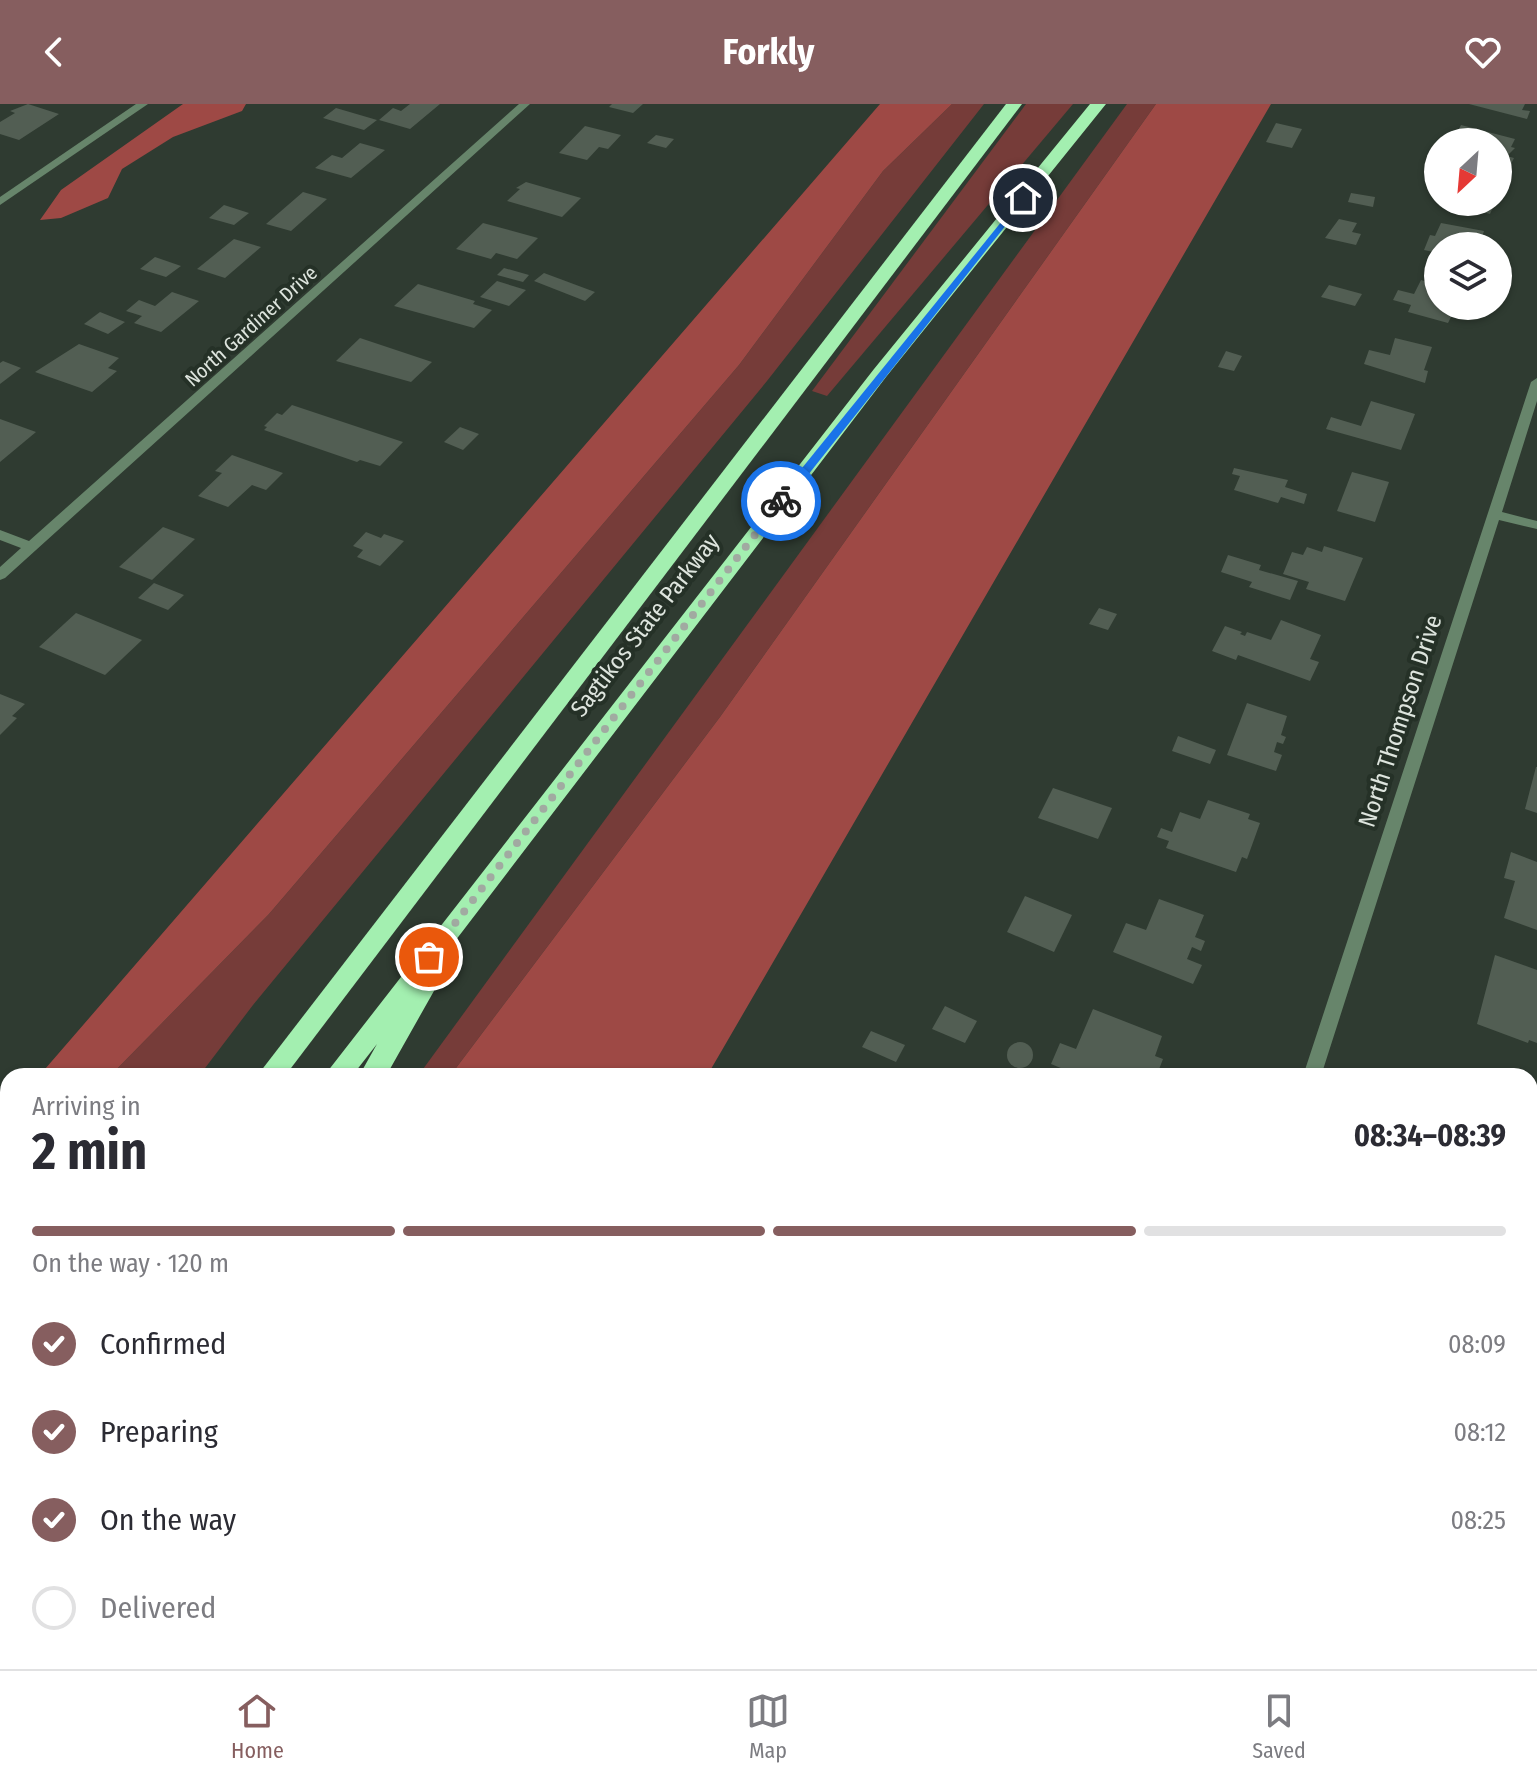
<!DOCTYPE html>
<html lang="en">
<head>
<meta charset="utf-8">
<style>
	:root { --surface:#fff; --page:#f7f7f7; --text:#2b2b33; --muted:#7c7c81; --line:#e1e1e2; --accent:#865e5f }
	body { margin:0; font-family:"Fira Sans Condensed",sans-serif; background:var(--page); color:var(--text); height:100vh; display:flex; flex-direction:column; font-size:30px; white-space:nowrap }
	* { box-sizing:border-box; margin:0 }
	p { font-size:26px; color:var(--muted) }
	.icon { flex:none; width:44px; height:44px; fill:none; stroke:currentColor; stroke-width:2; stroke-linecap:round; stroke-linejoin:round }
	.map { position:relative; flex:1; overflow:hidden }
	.details { position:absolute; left:0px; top:964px; width:1538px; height:602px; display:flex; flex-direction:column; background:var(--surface); border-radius:24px 24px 0 0; box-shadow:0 2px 6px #0004 }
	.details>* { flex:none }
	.needle { width:52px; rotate:206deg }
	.fabs { position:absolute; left:1424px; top:24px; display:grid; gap:16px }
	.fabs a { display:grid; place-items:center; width:88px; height:88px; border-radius:50%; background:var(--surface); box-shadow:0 2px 6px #0004; font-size:40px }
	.pin { position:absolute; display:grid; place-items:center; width:68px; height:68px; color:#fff; margin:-34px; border:4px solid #fff; border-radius:50%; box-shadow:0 2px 8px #0007 }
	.courier { position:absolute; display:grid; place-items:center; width:80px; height:80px; margin:-40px; border:6px solid #1a73e8; border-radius:50%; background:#fff; color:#222; box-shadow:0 2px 10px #0007 }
	.headline em { font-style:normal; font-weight:700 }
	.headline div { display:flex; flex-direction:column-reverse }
	.headline { display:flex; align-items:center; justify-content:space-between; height:136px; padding:0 32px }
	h1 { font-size:52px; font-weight:700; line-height:60px }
	.bar { display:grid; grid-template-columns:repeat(4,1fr); gap:12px 8px; align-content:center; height:96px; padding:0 32px }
	.bar i { height:10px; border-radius:6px; background:var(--line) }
	.bar .on { background:var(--accent) }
	.bar p { grid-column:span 4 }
	ol { padding:0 32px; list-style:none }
	li { display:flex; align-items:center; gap:24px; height:88px }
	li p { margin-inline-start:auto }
	li .icon { padding:8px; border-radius:50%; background:var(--accent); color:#fff; stroke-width:4 }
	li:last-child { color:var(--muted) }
	li i { width:44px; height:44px; border:4px solid var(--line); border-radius:50% }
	header { display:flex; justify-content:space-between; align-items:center; height:104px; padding:0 32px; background:var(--accent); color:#fff; font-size:36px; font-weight:700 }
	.dock { display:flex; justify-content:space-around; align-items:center; height:112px; border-top:2px solid var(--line); background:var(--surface); font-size:22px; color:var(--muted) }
	.dock a { display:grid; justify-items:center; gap:4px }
	.dock .on { color:var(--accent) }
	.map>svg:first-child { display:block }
</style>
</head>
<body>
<header><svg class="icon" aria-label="back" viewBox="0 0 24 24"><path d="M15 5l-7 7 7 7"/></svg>Forkly<svg class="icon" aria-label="heart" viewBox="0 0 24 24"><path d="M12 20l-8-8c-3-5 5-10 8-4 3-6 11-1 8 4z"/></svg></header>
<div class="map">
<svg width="1537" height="1565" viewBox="0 0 1537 1565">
	<rect width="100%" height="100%" fill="#2f3b31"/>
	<g fill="#763c39">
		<path d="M952,0H984L767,277L253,901L199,972H110L269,810L739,261L883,67Z"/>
		<path d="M1026,0H1073L827,292L812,287Z"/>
		<path d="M1127,0H1156L720,613L450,972H418Z"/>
		<path d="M8,1136V1224L0,1234V1146Z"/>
		<path d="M8,1475V1552L0,1565V1486Z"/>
	</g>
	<g fill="#9e4945">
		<path d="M183,0H246L242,7L173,33L122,65L108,94L61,114L40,116L61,86Z"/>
		<path d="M880,0H952L883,67L739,261L269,810L110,972H39Z"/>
		<path d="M1156,0H1271L707,972H450L720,613Z"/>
		<path d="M8,1008V1136L0,1146V1017Z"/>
		<path d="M96,1558H367L363,1565H93Z"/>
	</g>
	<g fill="#525e53">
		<path d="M28,0L59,10L19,36L0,30V18L15,9L10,7Z"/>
		<path d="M410,0H440L410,25L379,16L393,4L401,7Z"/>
		<path d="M612,0H643L633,9L609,3Z"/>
		<path d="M1469,0H1525L1522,6L1530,7L1527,15Z"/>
		<path d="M336,4L377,16L364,26L323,14Z"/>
		<path d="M1276,19L1302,25L1292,44L1266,38Z"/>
		<path d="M1461,21L1515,35L1511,43L1515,44L1507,52L1514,54L1510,62L1498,59V38H1457L1461,32L1456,31Z"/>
		<path d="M585,22L621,31L608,45L599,43L587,56L559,49Z"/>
		<path d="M656,31L674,35L666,44L647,39Z"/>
		<path d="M360,39L385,46L351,74L315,64L332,51L342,54Z"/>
		<path d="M526,78L581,94L562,113L507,97L520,85L516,84Z"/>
		<path d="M303,88L327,95L291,127L266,120Z"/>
		<path d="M1351,89L1375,93L1373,103L1348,98Z"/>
		<path d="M1489,98L1494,101L1490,110L1446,99Z"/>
		<path d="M224,101L249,109L234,121L209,114Z"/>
		<path d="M1339,115L1357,119L1352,128L1361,130L1356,141L1325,134Z"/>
		<path d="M483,119L538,134L517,155L496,149L491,155L456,145Z"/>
		<path d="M1441,119L1484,127L1479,142H1438V149L1424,146L1430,131L1435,132Z"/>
		<path d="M234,135L261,143L225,174L197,165Z"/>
		<path d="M155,153L181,162L166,173L140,165Z"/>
		<path d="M504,164L529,171L523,178L497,171Z"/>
		<path d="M544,169L595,188L585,197L534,177Z"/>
		<path d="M1421,176L1438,181V202H1447L1445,206L1453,209L1448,219L1408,208L1411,201L1393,196L1398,186L1414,190Z"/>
		<path d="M497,177L526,186L509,202L480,193Z"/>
		<path d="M418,180L475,197L473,200L492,206L474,224L394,202Z"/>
		<path d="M1329,181L1362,190L1355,202L1321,193Z"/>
		<path d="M172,188L199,197L161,228L134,219L142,212L126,207L139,196L155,202Z"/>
		<path d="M100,208L125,218L108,230L84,220Z"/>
		<path d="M360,234L432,258L411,278L336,257Z"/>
		<path d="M1395,234L1432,243L1424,266L1428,267L1425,279L1364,260L1369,246L1390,251Z"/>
		<path d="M79,240L119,254L108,264L117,267L92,288L35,268Z"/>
		<path d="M1226,247L1242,252L1234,267L1218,263Z"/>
		<path d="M3,257L21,264L0,280V259Z"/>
		<path d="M1371,297L1415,310L1401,346L1326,325L1331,313L1361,322Z"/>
		<path d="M292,301L403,338L380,362L360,356L357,358L264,326L267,323L264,322L277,309L282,311Z"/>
		<path d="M0,315L36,328L0,358Z"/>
		<path d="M460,323L479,330L463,346L444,338Z"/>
		<path d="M232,351L283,369L266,386L252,381L228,403L198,392L222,369L215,367Z"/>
		<path d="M1234,364L1288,376L1285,383L1307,390L1304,400L1281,393L1278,399L1234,386L1240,372L1232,370Z"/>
		<path d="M1352,368L1389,378L1375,418L1337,407Z"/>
		<path d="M163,423L195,435L152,476L119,463Z"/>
		<path d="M366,428L381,434L384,430L404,437L380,462L357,453L363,446L353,442Z"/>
		<path d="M1324,442L1363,454L1345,497L1306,485L1309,478L1283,470L1292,448L1303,451L1307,443L1322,448Z"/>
		<path d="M1228,451L1261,461L1259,466L1298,477L1290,496L1249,483L1252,478L1221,468Z"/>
		<path d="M154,479L184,491L168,506L138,494Z"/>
		<path d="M1099,504L1117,510L1108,526L1089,520Z"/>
		<path d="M76,509L142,536L105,571L39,543Z"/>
		<path d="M1281,516L1321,531L1310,555L1319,558L1310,577L1238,551L1236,556L1212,547L1225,522L1242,528L1240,530L1245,532L1247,528L1271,536Z"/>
		<path d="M0,590L25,600L12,612L17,614L0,631Z"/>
		<path d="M1247,599L1287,612L1281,631L1286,633L1283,640L1277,638L1274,648L1282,651L1276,667L1227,651Z"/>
		<path d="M1178,632L1216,646L1210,660L1172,647Z"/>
		<path d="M1536,663H1537V709L1525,705Z"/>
		<path d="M1053,684L1112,704L1098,735L1038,714Z"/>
		<path d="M1208,696L1250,710L1248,715L1260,719L1247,755L1242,753L1236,768L1166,744L1169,737L1157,733L1161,724L1172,728L1180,708L1200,715Z"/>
		<path d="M1511,748L1537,758V826L1504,814L1515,777L1504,774Z"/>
		<path d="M1025,792L1072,811L1054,848L1007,828Z"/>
		<path d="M1159,795L1204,811L1195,833L1205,837L1201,847L1192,843L1187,855L1202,861L1193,880L1113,848L1126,819L1146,826Z"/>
		<path d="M1495,851L1537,866V939L1529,936L1528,939L1477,920Z"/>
		<path d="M945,902L977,917L965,939L932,925Z"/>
		<path d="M1093,905L1162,932L1155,952L1163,955L1158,968L1152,966L1149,972H1080L1051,960L1060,939L1076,945Z"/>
		<path d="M871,927L905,941L896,958L862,943Z"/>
		<circle cx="1020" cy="951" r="13"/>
		<path d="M1530,1160L1537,1163V1182L1531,1207Z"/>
		<path d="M850,1558H919L916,1565H847Z"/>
		<path d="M1358,1558H1515L1514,1565H1368Z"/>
	</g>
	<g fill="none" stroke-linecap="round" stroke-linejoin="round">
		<g fill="#67856b" fill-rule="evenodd">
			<path d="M136,0H148L0,101V93Z"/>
			<path d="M519,0H530L5,474L0,476V463L21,444L0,436V426L29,437Z"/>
			<path d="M1537,274V297L1502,408L1537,417V425L1499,416L1321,972H1303L1531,278Z"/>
			<path d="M1111,1558H1133L1131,1565H1109Z"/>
		</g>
		<g fill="#a3efb0" fill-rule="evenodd">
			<path d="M1006,0H1022L285,972H257Z"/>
			<path d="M1090,0H1106L886,273L436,862L443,871L386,972H359L377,940L352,972H324L874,265Z"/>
			<path d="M8,1273V1344L0,1347V1277Z"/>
			<path d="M8,1401V1440L0,1444V1405Z"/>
			<path d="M8,1554V1558H39L36,1565H4Z"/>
		</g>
	</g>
	<path fill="#1a73e8" d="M1023,91L1026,96L785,400H777V395Z"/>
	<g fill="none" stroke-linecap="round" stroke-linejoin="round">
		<path stroke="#a1aaa1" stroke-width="8" stroke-dasharray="0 14.4" d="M429,853L781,397"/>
	</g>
	<g text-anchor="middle" stroke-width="8" stroke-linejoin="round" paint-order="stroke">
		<g font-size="20" fill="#dee5de" stroke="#253127">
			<text transform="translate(251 222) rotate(-42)" y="7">North Gardiner Drive</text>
		</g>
		<g font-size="24" fill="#dee5de" stroke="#253127">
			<text transform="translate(645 521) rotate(-52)" y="8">Sagtikos State Parkway</text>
			<text transform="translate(1400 617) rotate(-72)" y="8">North Thompson Drive</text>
		</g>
	</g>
</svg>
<div class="fabs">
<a><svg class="needle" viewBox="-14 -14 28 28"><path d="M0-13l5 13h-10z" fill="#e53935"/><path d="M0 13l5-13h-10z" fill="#7c7c81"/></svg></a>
<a><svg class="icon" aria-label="layers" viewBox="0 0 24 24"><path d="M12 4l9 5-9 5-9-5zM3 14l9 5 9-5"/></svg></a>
</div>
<div class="pin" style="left:429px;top:853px;background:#ea580c"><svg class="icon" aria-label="bag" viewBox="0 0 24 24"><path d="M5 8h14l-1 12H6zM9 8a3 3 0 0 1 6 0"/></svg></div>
<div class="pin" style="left:1023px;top:94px;background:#1f2937"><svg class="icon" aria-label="home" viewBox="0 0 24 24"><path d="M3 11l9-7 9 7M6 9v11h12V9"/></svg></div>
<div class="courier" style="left:781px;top:397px"><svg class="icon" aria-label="bike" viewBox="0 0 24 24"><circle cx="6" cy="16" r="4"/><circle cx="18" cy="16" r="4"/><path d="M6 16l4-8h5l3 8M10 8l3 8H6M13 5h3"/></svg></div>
<section class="details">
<div class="headline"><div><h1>2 min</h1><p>Arriving in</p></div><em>08:34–08:39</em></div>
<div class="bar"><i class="on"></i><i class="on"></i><i class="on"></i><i></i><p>On the way · 120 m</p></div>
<ol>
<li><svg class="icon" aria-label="check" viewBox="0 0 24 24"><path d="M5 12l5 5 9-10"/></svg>Confirmed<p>08:09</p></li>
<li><svg class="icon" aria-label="check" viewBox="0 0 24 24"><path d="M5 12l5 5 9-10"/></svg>Preparing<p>08:12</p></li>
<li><svg class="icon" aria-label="check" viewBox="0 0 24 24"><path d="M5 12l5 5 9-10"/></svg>On the way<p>08:25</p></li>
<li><i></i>Delivered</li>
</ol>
</section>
</div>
<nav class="dock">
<a class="on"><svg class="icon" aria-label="home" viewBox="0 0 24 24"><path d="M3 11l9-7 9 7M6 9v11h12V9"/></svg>Home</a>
<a><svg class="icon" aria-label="map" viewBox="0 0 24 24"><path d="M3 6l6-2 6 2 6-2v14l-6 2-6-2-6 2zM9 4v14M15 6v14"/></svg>Map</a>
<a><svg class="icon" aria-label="saved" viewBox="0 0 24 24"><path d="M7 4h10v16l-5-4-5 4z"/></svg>Saved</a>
</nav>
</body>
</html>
